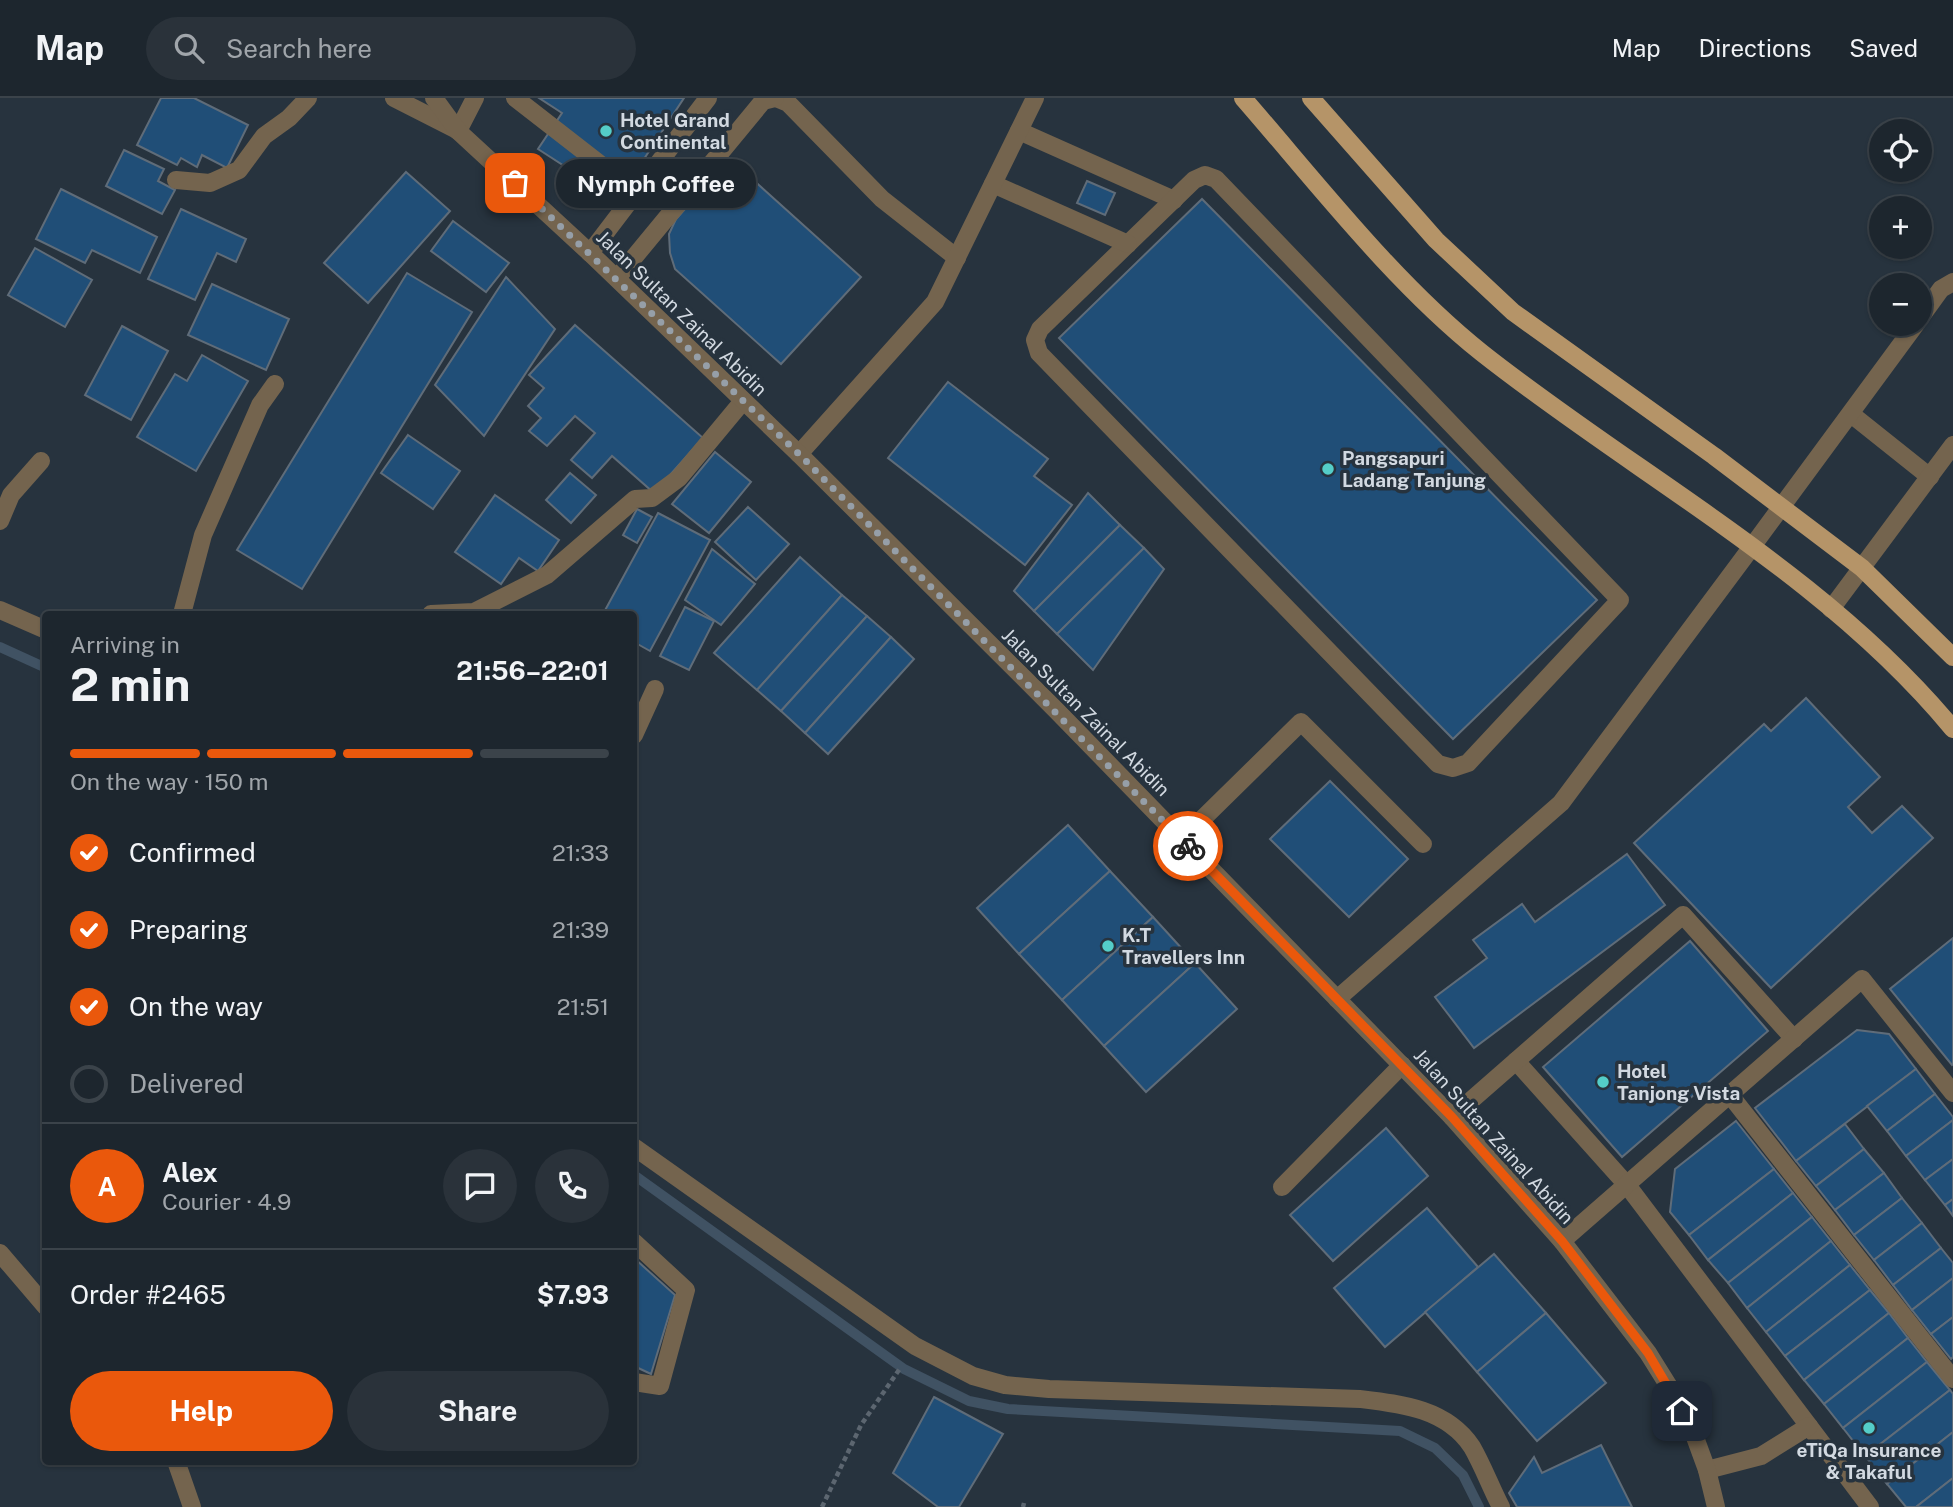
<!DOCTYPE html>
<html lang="en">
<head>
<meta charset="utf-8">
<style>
	:root { --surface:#1d262e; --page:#2a323a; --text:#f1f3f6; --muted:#a0a5aa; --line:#3b434a; --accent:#ea580c }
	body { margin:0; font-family:"Public Sans",sans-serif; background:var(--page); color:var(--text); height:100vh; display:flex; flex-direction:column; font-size:26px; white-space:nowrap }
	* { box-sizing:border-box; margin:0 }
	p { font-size:23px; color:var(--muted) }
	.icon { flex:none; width:38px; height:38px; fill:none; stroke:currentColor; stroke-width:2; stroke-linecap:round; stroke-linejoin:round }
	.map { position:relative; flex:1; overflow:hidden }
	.sheet { position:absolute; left:42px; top:513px; width:595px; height:854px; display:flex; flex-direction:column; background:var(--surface); border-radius:7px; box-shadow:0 2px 5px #0004,0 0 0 2px var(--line) }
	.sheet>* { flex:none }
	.fabs { position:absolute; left:1869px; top:21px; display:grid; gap:14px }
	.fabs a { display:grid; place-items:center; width:63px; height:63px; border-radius:50%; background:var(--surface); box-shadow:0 2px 5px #0004,0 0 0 2px var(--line); font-size:35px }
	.pin { position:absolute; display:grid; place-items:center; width:60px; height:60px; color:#fff; margin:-30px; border-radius:14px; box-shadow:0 4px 10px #0006 }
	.courier { position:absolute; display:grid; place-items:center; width:70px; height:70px; margin:-35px; border:5px solid #ea580c; border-radius:50%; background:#fff; color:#222; box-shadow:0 2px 9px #0007 }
	.bubble { position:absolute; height:49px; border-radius:24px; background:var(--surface); box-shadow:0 2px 5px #0004,0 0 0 2px var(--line); font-size:23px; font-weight:700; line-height:49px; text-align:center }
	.headline em { font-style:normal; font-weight:700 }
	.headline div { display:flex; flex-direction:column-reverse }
	.headline { display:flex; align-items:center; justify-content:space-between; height:119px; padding:0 28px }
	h1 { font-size:46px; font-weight:700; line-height:52px }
	.bar { display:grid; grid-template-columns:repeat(4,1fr); gap:10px 7px; align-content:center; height:84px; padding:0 28px }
	.bar i { height:9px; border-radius:5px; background:var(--line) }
	.bar .active { background:var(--accent) }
	.bar p { grid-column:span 4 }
	.line { display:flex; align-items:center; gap:18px; padding:0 28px; border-top:2px solid var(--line) }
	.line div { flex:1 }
	.round { display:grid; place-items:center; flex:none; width:74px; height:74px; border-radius:37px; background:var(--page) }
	ol { padding:0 28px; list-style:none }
	li { display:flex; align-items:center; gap:21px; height:77px }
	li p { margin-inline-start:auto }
	li .icon { padding:7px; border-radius:50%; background:var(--accent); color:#fff; stroke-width:4 }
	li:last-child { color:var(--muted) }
	li i { width:38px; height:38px; border:4px solid var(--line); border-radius:50% }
	.cta { display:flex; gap:14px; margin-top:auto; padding:14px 28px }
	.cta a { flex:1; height:80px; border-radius:42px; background:var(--accent); color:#fff; font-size:28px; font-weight:700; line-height:80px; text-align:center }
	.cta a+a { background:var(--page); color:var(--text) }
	header { display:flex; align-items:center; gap:42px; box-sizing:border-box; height:98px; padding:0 35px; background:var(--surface); border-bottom:2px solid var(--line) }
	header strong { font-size:33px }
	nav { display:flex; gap:38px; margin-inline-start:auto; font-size:24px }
	.search { width:490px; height:63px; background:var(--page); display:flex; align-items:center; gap:18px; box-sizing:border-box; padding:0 24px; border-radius:38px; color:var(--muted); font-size:26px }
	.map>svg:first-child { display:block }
</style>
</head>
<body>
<header>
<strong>Map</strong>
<div class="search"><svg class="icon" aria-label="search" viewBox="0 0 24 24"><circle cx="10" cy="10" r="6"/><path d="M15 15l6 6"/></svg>Search here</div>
<nav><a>Map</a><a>Directions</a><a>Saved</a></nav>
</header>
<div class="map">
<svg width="1953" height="1409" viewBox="0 0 1953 1409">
	<rect width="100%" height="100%" fill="#27333e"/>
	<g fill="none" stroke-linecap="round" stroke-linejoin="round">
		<g stroke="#405263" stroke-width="10">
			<path d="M0,549L46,570"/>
			<path d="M634,1077L904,1271L969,1303L1008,1311L1400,1333L1435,1350L1463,1377L1479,1409"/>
		</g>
	</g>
	<g fill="#204e77" stroke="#5f6c79" stroke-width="2">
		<path d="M161,0H194L248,27L227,70L202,57L197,69L181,60L177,67L137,47Z"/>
		<path d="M539,0H684L617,102L538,51L562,15Z"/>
		<path d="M124,52L164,71L158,83L175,92L162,116L106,88Z"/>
		<path d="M730,61L861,179L781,266L675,171L670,155L669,136L676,121Z"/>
		<path d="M406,74L450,113L368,205L324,165Z"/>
		<path d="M1087,83L1115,95L1105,117L1077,105Z"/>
		<path d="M61,91L157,139L140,175L92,152L85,165L36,141Z"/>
		<path d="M1202,101L1597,502L1453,641L1059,240Z"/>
		<path d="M181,111L246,141L236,164L217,155L195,202L148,181Z"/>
		<path d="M453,123L509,165L486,194L431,153Z"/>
		<path d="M35,150L92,182L65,229L8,197Z"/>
		<path d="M407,175L472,214L302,491L237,452Z"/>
		<path d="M506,179L555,231L484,338L435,287Z"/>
		<path d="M212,186L289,221L266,272L188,237Z"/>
		<path d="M575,227L703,340L654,395L612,358L592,380L571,362L595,335L575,318L547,348L529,333L541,320L528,308L544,290L529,277Z"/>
		<path d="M122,228L168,253L131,322L85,297Z"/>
		<path d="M202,257L248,283L196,373L137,339L175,276L187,283Z"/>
		<path d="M948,284L1048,361L1034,378L1072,407L1025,467L888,360Z"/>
		<path d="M408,337L460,373L433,411L381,375Z"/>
		<path d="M715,354L751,384L709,435L672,406Z"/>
		<path d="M570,375L596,397L571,425L546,402Z"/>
		<path d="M1088,395L1120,427L1034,513L1014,493Z"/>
		<path d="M495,397L559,442L538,473L519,460L501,486L455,454Z"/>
		<path d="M748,409L789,446L756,482L715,444Z"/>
		<path d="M637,411L652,419L637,445L623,437Z"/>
		<path d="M658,415L710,442L650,553L634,544V516H603Z"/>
		<path d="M1120,427L1144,450L1057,536L1034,513Z"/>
		<path d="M1144,450L1164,471L1093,572L1057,536Z"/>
		<path d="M712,451L755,486L721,527L685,502Z"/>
		<path d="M800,459L842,497L757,592L714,555Z"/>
		<path d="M842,497L867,518L781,613L757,592Z"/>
		<path d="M685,509L714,523L689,572L660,558Z"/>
		<path d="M867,518L891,539L805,635L781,613Z"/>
		<path d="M891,539L914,561L828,656L805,635Z"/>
		<path d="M1806,600L1880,679L1848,709L1872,735L1902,708L1933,740L1771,890L1634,745L1764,626L1771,633Z"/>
		<path d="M1330,683L1408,761L1349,819L1270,741Z"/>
		<path d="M1068,727L1110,773L1019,856L977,810Z"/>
		<path d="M1627,756L1665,807L1474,950L1435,899L1487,860L1473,842L1522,806L1535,824Z"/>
		<path d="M1110,773L1153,819L1062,902L1019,856Z"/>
		<path d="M1153,819L1195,865L1104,948L1062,902Z"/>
		<path d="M1953,840V966L1952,967L1890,891Z"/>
		<path d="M1690,843L1768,933L1622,1059L1543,969Z"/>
		<path d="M1195,865L1237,911L1146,994L1104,948Z"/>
		<path d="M1857,932L1889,936L1916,971L1796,1063L1755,1010Z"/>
		<path d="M1916,971L1935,996L1887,1033L1867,1008Z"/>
		<path d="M1935,996L1953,1019V1022L1906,1058L1887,1033Z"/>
		<path d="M1953,1022V1061L1925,1082L1906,1058Z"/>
		<path d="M1736,1023L1774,1071L1689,1137L1670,1114L1675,1071Z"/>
		<path d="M1845,1026L1864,1051L1816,1088L1796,1063Z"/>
		<path d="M1386,1030L1428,1078L1333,1163L1290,1117Z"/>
		<path d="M1864,1051L1884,1075L1835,1112L1816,1088Z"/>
		<path d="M1953,1061V1101L1945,1107L1925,1082Z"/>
		<path d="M1774,1071L1793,1095L1708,1162L1689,1137Z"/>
		<path d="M1884,1075L1902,1100L1854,1137L1835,1112Z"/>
		<path d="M1793,1095L1812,1119L1728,1185L1708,1162Z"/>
		<path d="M1902,1100L1922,1125L1874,1162L1854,1137Z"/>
		<path d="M1953,1101V1118L1945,1107Z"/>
		<path d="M1427,1110L1478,1169L1385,1249L1334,1190Z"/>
		<path d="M1812,1119L1831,1143L1747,1210L1728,1185Z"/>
		<path d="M1922,1125L1941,1150L1893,1187L1874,1162Z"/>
		<path d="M1831,1143L1850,1167L1766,1234L1747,1210Z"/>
		<path d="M1941,1150L1953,1165V1180L1912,1212L1893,1187Z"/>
		<path d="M1494,1156L1546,1215L1477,1274L1425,1214Z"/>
		<path d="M634,1160L675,1197L651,1276L634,1268Z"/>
		<path d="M1850,1167L1870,1192L1785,1258L1766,1234Z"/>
		<path d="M1953,1180V1219L1931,1236L1912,1212Z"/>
		<path d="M1870,1192L1889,1215L1804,1282L1785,1258Z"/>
		<path d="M1546,1215L1606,1285L1537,1343L1477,1274Z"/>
		<path d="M1889,1215L1908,1240L1824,1306L1804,1282Z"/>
		<path d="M1953,1219V1259L1951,1261L1931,1236Z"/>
		<path d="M1908,1240L1927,1264L1843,1330L1824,1306Z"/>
		<path d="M1927,1264L1950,1292L1865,1358L1843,1330Z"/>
		<path d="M1950,1292L1953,1296V1334L1887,1386L1865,1358Z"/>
		<path d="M934,1299L1003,1336L959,1409H938L893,1375Z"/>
		<path d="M1953,1334V1380L1916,1409H1906L1887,1386Z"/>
		<path d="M1601,1347L1632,1409H1517L1509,1395L1534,1359L1542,1375Z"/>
		<path d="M1953,1380V1409H1916Z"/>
	</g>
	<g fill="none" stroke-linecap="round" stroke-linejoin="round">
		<g stroke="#5c6670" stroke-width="4.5" stroke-dasharray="5 3.5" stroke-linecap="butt">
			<path d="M822,1409L861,1327L901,1269"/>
			<path d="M1023,1409L1024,1405"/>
		</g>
		<g stroke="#74644e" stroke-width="18">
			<path d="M515,0L636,94"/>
			<path d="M776,0L788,5L882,101L957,160"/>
			<path d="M458,33L475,0"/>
			<path d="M1019,33L1174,102"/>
			<path d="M1205,77L1216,81L1620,502L1468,665L1453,670L1438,666L1039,255L1035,242L1040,231L1194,82Z"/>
			<path d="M176,82L210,85L239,72L264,38L289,20L308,0"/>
			<path d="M993,86L1128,146"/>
			<path d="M590,155L708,0"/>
			<path d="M617,180L763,3L775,0"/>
			<path d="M0,423L11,397L41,363"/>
			<path d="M182,516L203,437L260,307L275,286"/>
			<path d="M431,516L474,514L547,477L635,401L652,400L679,380L743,303"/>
			<path d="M634,637L655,591"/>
			<path d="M1182,741L1301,624L1423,746"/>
			<path d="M1516,963L1627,1087L1870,1409"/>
			<path d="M1730,997L1953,1281"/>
			<path d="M1452,1019L1683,817L1794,941"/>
			<path d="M1282,1089L1402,967"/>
			<path d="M1562,1143L1862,881L1953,995"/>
			<path d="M634,1144L686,1192L660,1288L634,1284"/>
			<path d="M1707,1372L1761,1358L1809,1328"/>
		</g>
		<g stroke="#74644e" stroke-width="18">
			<path d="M1920,220L1941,191L1953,184"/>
			<path d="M1851,316L1930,379"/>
			<path d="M799,356L935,204L1035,0"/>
			<path d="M1751,450L1916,226"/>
			<path d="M1831,511L1953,347"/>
			<path d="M0,512L46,532"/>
			<path d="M634,1049L915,1248L973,1278L1005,1287L1049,1291L1360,1301C1402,1306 1447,1311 1472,1349C1483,1368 1491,1390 1501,1409"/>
			<path d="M0,1155L46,1209"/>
			<path d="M176,1363L192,1409"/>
		</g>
		<g stroke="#74644e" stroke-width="18">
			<path d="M394,0L455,31"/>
			<path d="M434,0L458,33L590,155L799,356L1056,612L1452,1019L1562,1143L1648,1255L1673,1295L1692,1331L1707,1372L1716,1409"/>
			<path d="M1337,901L1561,705L1751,450"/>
		</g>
		<g stroke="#b59468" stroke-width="18">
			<path d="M1243,0C1317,85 1394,185 1482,255C1639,379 1824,475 1953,631"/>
			<path d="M1311,0L1436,142L1513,214L1714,358L1862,470L1953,559"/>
		</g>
	</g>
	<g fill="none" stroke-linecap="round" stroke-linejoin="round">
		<path stroke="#969fa8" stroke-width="7" stroke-dasharray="0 12.6" d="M515,85L799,356L1188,748"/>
		<path stroke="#ea580c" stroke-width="9" d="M1188,748L1452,1019L1562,1143L1648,1255L1682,1313"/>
	</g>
	<g fill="#54cdc8" stroke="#27333e" stroke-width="2.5">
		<circle cx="606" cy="33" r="7"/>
		<circle cx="1328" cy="371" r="7"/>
		<circle cx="1108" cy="848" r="7"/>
		<circle cx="1603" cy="984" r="7"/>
		<circle cx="1869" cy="1330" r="7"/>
	</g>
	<g text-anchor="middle" stroke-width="7" stroke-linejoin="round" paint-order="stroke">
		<g font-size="19" font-weight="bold" fill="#d2d9e1" stroke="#27333e" text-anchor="start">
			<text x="620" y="29">Hotel Grand<tspan x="620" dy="22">Continental</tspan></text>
			<text x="1342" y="367">Pangsapuri<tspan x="1342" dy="22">Ladang Tanjung</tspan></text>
			<text x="1122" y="844">K.T<tspan x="1122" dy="22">Travellers Inn</tspan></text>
			<text x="1617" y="980">Hotel<tspan x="1617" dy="22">Tanjong Vista</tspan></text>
			<text x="1869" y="1359" text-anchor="middle">eTiQa Insurance<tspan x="1869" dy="22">&amp; Takaful</tspan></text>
		</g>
		<g font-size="19" fill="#d2d9e1" stroke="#27333e">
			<text transform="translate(682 215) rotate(44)" y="7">Jalan Sultan Zainal Abidin</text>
			<text transform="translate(1086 614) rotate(45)" y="7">Jalan Sultan Zainal Abidin</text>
			<text transform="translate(1494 1038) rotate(48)" y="7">Jalan Sultan Zainal Abidin</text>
		</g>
	</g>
</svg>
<div class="fabs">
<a><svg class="icon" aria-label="locate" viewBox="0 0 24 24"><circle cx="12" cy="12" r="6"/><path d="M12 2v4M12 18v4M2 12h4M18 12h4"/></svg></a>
<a>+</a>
<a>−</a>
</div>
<div class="pin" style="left:515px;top:85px;background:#ea580c"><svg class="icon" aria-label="bag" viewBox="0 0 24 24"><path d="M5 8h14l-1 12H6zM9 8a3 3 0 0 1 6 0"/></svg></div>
<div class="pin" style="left:1682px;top:1313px;background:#1f2937"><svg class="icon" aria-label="home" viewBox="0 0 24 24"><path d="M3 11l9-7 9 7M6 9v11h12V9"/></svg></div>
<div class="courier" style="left:1188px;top:748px"><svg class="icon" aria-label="bike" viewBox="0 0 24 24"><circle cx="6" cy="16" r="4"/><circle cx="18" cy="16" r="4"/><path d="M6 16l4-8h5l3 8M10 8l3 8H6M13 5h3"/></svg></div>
<div class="bubble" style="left:556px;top:61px;width:200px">Nymph Coffee</div>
<section class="sheet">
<div class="headline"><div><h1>2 min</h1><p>Arriving in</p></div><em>21:56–22:01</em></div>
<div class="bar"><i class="active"></i><i class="active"></i><i class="active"></i><i></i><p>On the way · 150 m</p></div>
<ol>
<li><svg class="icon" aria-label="check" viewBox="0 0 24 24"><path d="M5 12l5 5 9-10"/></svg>Confirmed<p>21:33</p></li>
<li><svg class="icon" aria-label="check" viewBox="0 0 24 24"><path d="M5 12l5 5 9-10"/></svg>Preparing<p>21:39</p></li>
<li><svg class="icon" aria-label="check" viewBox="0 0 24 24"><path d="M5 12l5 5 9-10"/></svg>On the way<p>21:51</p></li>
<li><i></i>Delivered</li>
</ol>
<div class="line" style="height:126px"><b class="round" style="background:var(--accent);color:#fff">A</b><div><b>Alex</b><p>Courier · 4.9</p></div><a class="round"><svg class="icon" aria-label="chat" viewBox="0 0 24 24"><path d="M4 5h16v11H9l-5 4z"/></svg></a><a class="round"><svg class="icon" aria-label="phone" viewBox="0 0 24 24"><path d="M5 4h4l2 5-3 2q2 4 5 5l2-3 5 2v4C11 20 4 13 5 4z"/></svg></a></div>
<div class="line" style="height:91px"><div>Order #2465</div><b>$7.93</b></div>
<div class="cta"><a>Help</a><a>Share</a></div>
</section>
</div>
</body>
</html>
